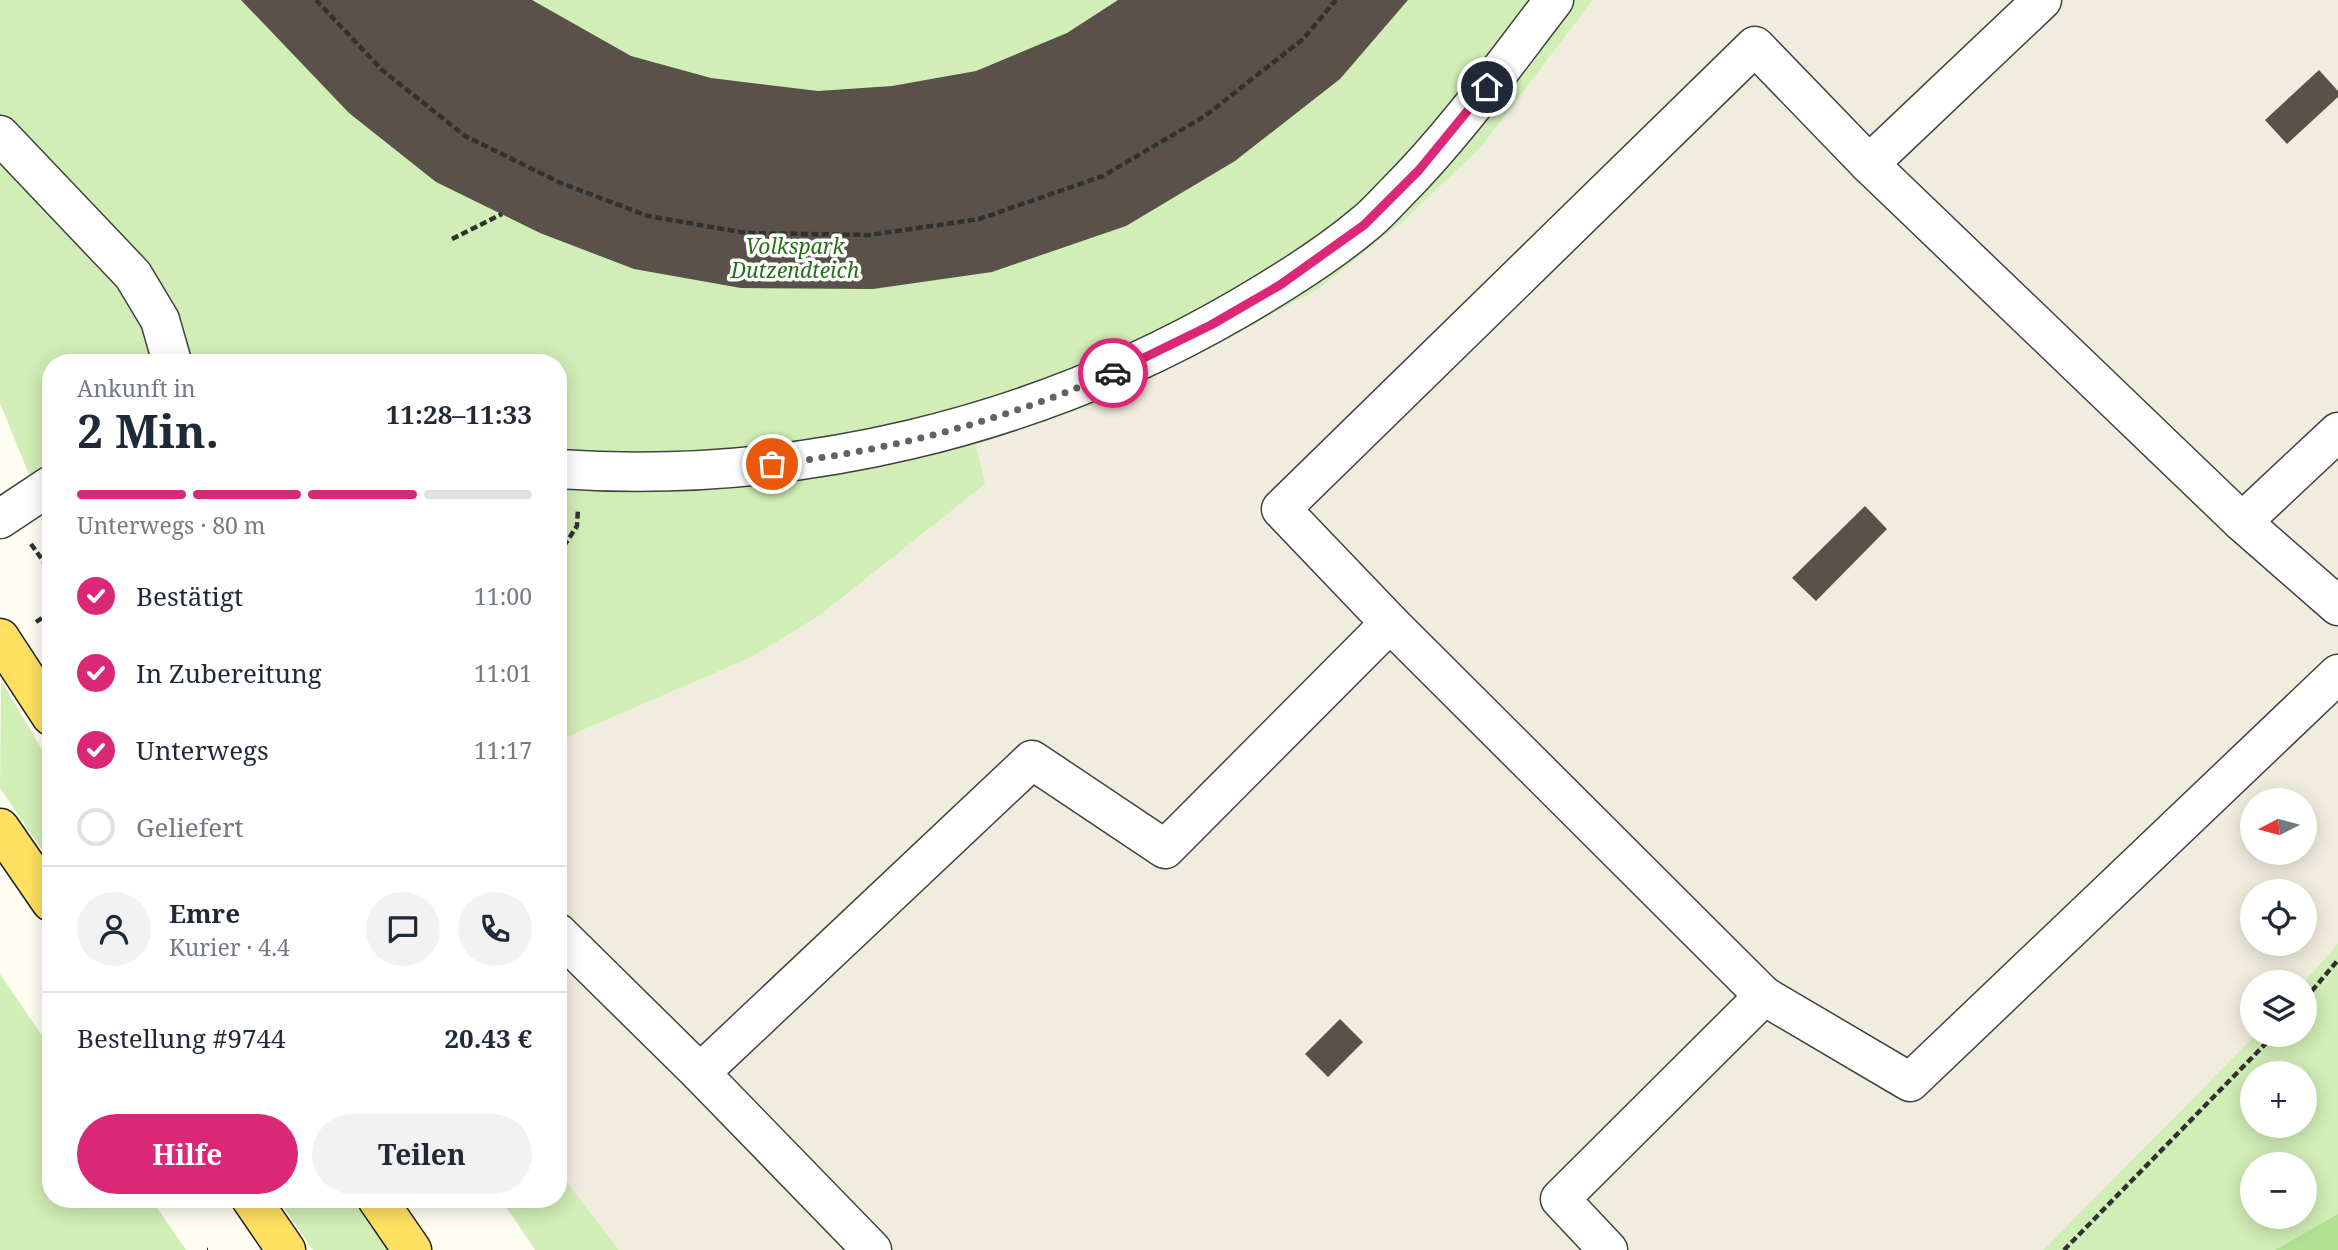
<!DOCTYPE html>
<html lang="de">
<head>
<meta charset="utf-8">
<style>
	:root { --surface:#fff; --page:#f2f2f3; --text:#1f2937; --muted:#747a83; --line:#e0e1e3; --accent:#db2777 }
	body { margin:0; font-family:"Noto Serif",serif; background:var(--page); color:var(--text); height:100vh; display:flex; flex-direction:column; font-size:26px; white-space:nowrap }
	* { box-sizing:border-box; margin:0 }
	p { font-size:23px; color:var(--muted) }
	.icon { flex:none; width:38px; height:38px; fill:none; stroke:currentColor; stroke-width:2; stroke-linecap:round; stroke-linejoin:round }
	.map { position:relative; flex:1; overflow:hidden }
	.sheet { position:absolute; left:42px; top:354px; width:525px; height:854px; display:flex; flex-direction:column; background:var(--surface); border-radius:28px; box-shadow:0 4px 18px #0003 }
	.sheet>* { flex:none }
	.needle { width:46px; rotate:264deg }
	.fabs { position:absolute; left:2240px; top:788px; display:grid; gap:14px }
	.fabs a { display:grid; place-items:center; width:77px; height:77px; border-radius:50%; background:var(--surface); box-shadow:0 4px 18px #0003; font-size:35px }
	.pin { position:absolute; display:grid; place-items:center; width:60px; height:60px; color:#fff; margin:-30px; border:4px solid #fff; border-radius:50%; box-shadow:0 2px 7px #0007 }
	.courier { position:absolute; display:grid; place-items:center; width:70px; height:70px; margin:-35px; border:5px solid #db2777; border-radius:50%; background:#fff; color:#222; box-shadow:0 2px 9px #0007 }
	.summary em { font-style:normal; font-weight:700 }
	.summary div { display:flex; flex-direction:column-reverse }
	.summary { display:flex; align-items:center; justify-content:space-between; height:119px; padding:0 35px }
	h1 { font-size:46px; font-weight:700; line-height:52px }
	.bar { display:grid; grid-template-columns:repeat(4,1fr); gap:10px 7px; align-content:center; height:84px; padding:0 35px }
	.bar i { height:9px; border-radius:5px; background:var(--line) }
	.bar .current { background:var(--accent) }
	.bar p { grid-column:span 4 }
	.line { display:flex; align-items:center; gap:18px; padding:0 35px; border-top:2px solid var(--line) }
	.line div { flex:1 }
	.round { display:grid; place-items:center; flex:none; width:74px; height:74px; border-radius:37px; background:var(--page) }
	ol { padding:0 35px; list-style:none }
	li { display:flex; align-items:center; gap:21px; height:77px }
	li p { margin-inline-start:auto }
	li .icon { padding:7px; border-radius:50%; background:var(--accent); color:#fff; stroke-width:4 }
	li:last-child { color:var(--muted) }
	li i { width:38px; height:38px; border:4px solid var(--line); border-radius:50% }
	.button { display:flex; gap:14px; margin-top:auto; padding:14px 35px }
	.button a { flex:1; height:80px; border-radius:42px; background:var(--accent); color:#fff; font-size:28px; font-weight:700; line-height:80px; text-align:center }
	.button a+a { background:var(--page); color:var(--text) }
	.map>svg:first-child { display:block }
</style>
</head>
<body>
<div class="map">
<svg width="2338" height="1250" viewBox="0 0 2338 1250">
	<rect width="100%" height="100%" fill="#fffdf1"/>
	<g fill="#d1eeb6" fill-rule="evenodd">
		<path d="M0,0H1593L1483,145L1406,219L1320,288L1216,346L1100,403L976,445L986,484L819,616L752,657L558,741V362H51V529L0,403Z"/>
		<path d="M1,680L51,765V863L0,788Z"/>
		<path d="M2338,943V1250H2043L2256,1034H2305L2304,982ZM2252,1073H2305V1125H2252ZM2252,1164H2305V1216H2252Z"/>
		<path d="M0,974L51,1049V1199H151L186,1250H0Z"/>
		<path d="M558,1170L619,1250H535L501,1199H558Z"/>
		<path d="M278,1199H355L389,1250H313Z"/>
	</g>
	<path fill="#b3e194" d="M2338,1214V1250H2275Z"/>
	<path fill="#f1edde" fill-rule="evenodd" d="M1593,0H2338V943L2304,982H2252V1034H2256L2043,1250H619L558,1170V741L752,657L819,616L985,484L976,445L1100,403L1216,346L1320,288L1406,219L1483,145ZM2252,800H2305V852H2252ZM2252,891H2305V943H2252Z"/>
	<g fill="#59514a">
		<path d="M241,0H532L631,56L711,78L818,91L892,86L976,71L1067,33L1118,0H1408L1340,79L1235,161L1126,226L992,272L873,289L741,288L634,269L540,233L436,182L349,113Z"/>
		<path d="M2319,70L2338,91V97L2287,144L2265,120Z"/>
		<path d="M1865,506L1887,529L1816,601L1792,578Z"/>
		<path d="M1340,1019L1363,1042L1328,1077L1305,1054Z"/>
	</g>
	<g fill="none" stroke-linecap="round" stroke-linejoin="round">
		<defs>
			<g id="minor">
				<path d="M0,135L133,275L160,320L172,362"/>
				<path d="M1869,164L2242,522"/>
				<path d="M2338,432L2242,522L2338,606"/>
				<path d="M558,469C795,485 1033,428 1238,309C1281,284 1325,257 1363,225C1375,216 1385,204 1396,193C1455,134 1503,66 1554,0"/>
				<path d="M0,519L51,485"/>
				<path d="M1390,623L1764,996"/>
				<path d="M558,933L700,1073"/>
				<path d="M872,1250L700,1073L1032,760L1165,849L1390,623L1281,509L1755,46L1869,164L2042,0"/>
				<path d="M1608,1250L1560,1199L1764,996L1910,1082L2338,674"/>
			</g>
			<g id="major">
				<path d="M0,638L51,716"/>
				<path d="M0,828L51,902"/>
				<path d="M251,1199L286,1250"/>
				<path d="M377,1199L412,1250"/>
			</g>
		</defs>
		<use href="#minor" stroke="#424242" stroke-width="41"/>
		<use href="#major" stroke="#202020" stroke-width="41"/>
		<g stroke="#313131" stroke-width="4.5" stroke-dasharray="7 3.5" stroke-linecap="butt">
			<path d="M316,0L382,70L465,136L561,183L648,216L746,233L870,235L979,219L1103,176L1205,116L1303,39L1336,0"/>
			<path d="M452,239L502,214"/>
			<path d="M31,544L51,572"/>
			<path d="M558,555L577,526L578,509"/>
			<path d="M36,622L51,612"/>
			<path d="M2305,999L2338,960"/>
			<path d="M207,1250H208"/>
			<path d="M2064,1250L2275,1034"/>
		</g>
		<use href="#minor" stroke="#fff" stroke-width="38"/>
		<use href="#major" stroke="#ffe061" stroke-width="38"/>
	</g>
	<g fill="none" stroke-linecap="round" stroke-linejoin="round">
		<path stroke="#63625e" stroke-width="7" stroke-dasharray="0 12.6" d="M772,464C888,452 1005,420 1113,373"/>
		<path stroke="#db2777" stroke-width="9" d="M1113,373L1211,325L1280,285L1364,225L1419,170L1487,87"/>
	</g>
	<g text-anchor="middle" stroke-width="7" stroke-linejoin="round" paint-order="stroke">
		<g font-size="21" font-style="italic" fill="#266f18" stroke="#fff">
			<text x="795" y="254">Volkspark<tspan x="795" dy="24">Dutzendteich</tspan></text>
		</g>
	</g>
</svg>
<div class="fabs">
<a><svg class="needle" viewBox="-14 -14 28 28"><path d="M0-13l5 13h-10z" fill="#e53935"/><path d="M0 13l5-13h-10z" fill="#747a83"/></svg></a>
<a><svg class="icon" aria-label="locate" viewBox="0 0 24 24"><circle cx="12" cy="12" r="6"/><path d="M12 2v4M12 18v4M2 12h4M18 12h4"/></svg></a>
<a><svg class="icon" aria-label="layers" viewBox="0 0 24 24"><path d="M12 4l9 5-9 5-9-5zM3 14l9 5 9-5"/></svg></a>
<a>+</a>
<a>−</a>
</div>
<div class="pin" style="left:772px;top:464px;background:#ea580c"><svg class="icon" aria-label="bag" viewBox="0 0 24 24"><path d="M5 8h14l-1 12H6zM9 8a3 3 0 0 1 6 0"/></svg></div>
<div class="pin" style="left:1487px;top:87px;background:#1f2937"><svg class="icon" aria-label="home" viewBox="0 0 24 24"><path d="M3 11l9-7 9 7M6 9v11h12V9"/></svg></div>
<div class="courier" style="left:1113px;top:373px"><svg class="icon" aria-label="car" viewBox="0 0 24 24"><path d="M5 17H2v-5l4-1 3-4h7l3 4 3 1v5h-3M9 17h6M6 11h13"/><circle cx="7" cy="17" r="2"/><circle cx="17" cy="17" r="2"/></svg></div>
<section class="sheet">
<div class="summary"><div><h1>2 Min.</h1><p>Ankunft in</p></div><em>11:28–11:33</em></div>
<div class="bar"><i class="current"></i><i class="current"></i><i class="current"></i><i></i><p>Unterwegs · 80 m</p></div>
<ol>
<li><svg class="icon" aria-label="check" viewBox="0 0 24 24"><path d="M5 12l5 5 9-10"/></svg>Bestätigt<p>11:00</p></li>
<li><svg class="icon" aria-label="check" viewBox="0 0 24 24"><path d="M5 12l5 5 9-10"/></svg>In Zubereitung<p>11:01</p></li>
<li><svg class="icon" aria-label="check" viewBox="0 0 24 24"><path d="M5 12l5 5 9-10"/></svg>Unterwegs<p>11:17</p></li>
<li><i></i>Geliefert</li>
</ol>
<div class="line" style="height:126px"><a class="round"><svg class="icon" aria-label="person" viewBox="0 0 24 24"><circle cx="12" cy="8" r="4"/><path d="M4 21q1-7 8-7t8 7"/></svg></a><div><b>Emre</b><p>Kurier · 4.4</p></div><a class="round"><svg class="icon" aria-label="chat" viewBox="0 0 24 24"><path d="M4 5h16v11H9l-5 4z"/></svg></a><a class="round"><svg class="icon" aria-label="phone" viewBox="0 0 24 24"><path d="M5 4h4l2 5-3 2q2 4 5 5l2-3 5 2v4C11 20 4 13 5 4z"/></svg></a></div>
<div class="line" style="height:91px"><div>Bestellung #9744</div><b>20.43 €</b></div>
<div class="button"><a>Hilfe</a><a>Teilen</a></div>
</section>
</div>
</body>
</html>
